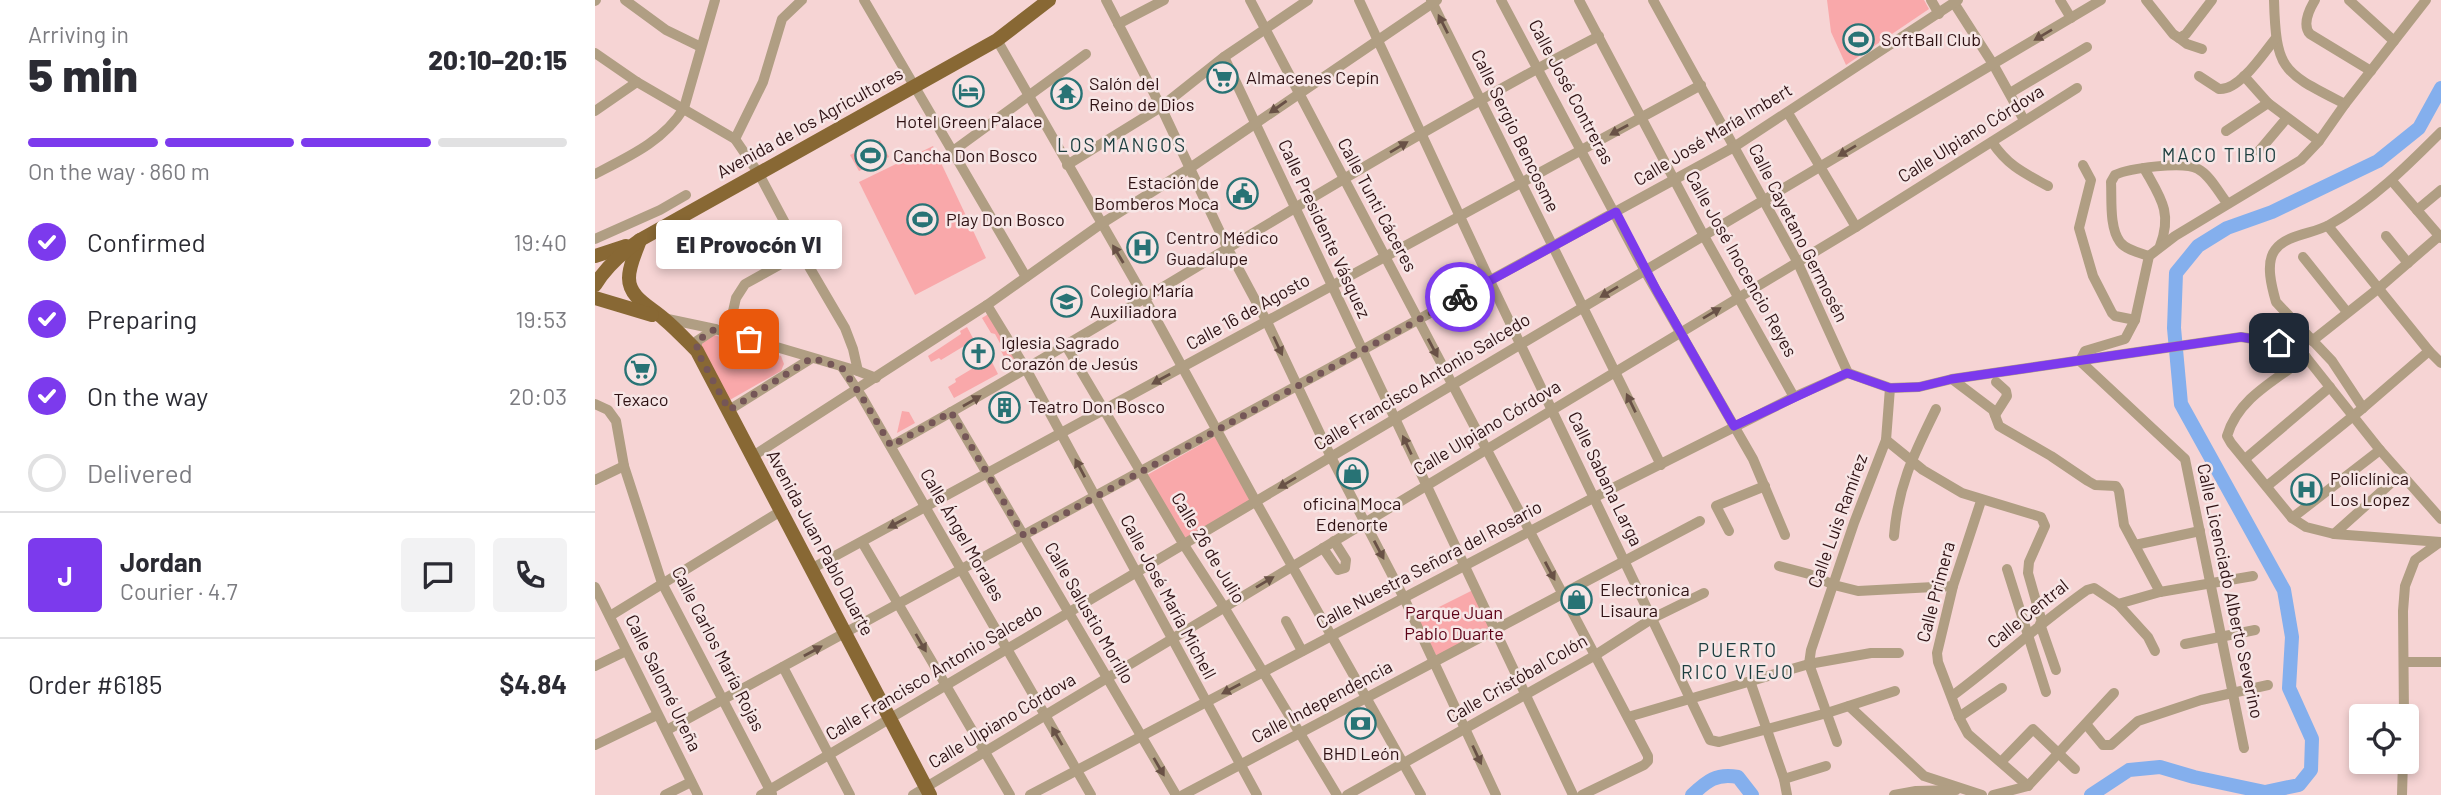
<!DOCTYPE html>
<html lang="en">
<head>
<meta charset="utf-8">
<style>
	:root { --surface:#fff; --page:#f2f2f3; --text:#2b2b33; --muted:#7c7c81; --line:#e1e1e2; --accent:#7c3aed }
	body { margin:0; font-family:Barlow,sans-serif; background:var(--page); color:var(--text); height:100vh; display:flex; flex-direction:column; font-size:26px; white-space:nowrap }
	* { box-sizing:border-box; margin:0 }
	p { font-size:23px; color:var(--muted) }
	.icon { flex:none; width:38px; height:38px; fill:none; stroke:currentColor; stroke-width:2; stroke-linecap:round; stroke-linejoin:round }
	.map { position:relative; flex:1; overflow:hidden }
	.panel { display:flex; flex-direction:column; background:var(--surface); width:595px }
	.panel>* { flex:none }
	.controls { position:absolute; left:1754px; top:704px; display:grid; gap:14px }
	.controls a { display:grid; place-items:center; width:70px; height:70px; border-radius:7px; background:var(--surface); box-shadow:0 4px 10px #0003; font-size:35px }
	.pin { position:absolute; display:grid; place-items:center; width:60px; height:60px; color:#fff; margin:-30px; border-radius:14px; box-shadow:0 4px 10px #0006 }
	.courier { position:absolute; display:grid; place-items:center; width:70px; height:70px; margin:-35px; border:5px solid #7c3aed; border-radius:50%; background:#fff; color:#222; box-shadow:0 2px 9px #0007 }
	.bubble { position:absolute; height:49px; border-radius:7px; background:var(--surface); box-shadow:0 4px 10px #0003; font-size:23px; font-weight:800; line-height:49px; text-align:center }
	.headline em { font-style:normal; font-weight:800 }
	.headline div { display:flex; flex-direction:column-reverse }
	.headline { display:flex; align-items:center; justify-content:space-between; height:119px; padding:0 28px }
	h1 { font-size:46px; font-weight:800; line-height:52px }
	.bar { display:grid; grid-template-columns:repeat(4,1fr); gap:10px 7px; align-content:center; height:84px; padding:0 28px }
	.bar i { height:9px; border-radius:5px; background:var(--line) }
	.bar .selected { background:var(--accent) }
	.bar p { grid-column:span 4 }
	.line { display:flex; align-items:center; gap:18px; padding:0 28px; border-top:2px solid var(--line) }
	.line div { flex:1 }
	.round { display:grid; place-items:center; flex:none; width:74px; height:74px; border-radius:7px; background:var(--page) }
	ol { padding:0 28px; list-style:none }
	li { display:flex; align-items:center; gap:21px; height:77px }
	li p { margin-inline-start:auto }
	li .icon { padding:7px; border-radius:50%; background:var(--accent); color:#fff; stroke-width:4 }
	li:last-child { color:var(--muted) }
	li i { width:38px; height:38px; border:4px solid var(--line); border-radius:50% }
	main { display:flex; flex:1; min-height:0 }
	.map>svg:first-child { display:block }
</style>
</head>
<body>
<main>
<section class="panel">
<div class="headline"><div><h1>5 min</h1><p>Arriving in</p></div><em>20:10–20:15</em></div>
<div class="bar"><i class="selected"></i><i class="selected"></i><i class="selected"></i><i></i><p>On the way · 860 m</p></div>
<ol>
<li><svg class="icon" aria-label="check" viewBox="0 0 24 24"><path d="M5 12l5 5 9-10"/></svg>Confirmed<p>19:40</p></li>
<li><svg class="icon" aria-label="check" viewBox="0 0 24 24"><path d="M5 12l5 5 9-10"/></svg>Preparing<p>19:53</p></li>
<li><svg class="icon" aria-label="check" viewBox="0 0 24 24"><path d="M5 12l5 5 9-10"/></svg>On the way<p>20:03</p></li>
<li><i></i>Delivered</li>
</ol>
<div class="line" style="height:126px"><b class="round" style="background:var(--accent);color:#fff">J</b><div><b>Jordan</b><p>Courier · 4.7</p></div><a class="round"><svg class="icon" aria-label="chat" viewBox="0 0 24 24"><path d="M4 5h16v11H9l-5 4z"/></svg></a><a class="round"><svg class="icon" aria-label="phone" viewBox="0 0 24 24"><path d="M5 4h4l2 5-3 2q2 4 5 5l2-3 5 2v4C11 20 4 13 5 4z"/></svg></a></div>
<div class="line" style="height:91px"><div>Order #6185</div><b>$4.84</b></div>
</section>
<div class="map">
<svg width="1846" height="795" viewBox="0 0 1846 795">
	<rect width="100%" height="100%" fill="#f6d4d4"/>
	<g fill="#f9a8aa">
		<path d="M1232,0H1329L1334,9L1251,65L1236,32Z"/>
		<path d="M285,140L294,157L264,171L255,155Z"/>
		<path d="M338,146L391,258L320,295L264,182Z"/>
		<path d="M395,313L423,363L415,368L405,349L406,345L400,334L396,333L387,318Z"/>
		<path d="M372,327L379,340L346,360L344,358L336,362L333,356L366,334L365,331Z"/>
		<path d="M116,334L186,356L189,364L186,371L133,401L103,345Z"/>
		<path d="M395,358L403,374L359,398L353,387L361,382L360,379Z"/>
		<path d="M307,411L314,412L320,423L302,433Z"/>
		<path d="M621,436L655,500L590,541L552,475Z"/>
		<path d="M878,590L896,629L842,657L822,618Z"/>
	</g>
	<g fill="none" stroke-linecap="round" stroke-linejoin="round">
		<g stroke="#84afed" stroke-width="14">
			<path d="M1097,795C1112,781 1121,773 1143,777L1157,795"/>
			<path d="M1496,795L1534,770L1565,767L1599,777L1670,792L1704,785L1716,770L1717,739L1694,688L1697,637L1689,590L1586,404L1579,328L1581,273L1603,246L1632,228L1677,212L1783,161L1824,128L1846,88"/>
		</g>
		<g stroke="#b09e83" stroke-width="10">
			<path d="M30,0L71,30L106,47"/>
			<path d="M269,0L431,277"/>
			<path d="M511,0L566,107L633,249L672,322L736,457L809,598L901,795"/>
			<path d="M655,0L1053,756V761L1049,765L987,795"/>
			<path d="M764,0L895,281L1115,740L1124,742L1232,713L1300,691"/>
			<path d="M836,0L1066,465"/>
			<path d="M906,0L1050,271L1158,459L1190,535"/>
			<path d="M984,0L1109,236L1199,397"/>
			<path d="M1058,0L1202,261L1253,373"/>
			<path d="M1336,0L1344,14"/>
			<path d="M1465,0L1476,18"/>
			<path d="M1551,0L1578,34L1584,38L1591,34L1617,0"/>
			<path d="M1679,0C1681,72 1688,72 1750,104"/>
			<path d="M1720,0C1714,10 1707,25 1715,34L1776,71"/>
			<path d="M1754,0L1799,41"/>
			<path d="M0,1L1,0"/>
			<path d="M1359,3L1398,64L1429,120"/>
			<path d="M523,24L569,0"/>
			<path d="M1584,38L1592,44L1607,49"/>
			<path d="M402,40L549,297L661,502L826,795"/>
			<path d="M0,53L42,82L140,139L164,174L206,253L250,328L258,349L263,371"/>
			<path d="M629,57L978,795"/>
			<path d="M1604,76L1624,89C1644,91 1668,54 1680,39"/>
			<path d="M1649,76L1673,103L1724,141"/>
			<path d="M1415,93L1492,47"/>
			<path d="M0,111L42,82"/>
			<path d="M1193,113L1261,227"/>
			<path d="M1631,131L1673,103"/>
			<path d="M140,139L168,82L187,19L207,0"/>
			<path d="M1397,142C1413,166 1429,173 1453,186"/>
			<path d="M358,151L491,54"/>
			<path d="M1664,151L1691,119"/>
			<path d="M472,165L566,107L629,57L713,0"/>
			<path d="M1488,165L1496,180L1484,228L1498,276L1517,313L1520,316L1540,320"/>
			<path d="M1549,168C1565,197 1578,212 1565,246"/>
			<path d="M0,174C33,157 69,141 89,108L120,0"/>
			<path d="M1797,181L1846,238"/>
			<path d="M1822,210L1846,190"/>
			<path d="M1733,226L1834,351L1846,363"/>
			<path d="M1791,236L1813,263"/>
			<path d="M0,239L65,210L91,195"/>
			<path d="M1554,256C1545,253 1531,250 1525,242C1514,227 1517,199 1516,182L1520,175C1534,168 1589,161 1603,169C1615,175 1624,193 1632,203"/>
			<path d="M1708,257L1752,312"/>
			<path d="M392,305L431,369L662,795"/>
			<path d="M68,318L120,329L263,371L281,378"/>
			<path d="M133,333L141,298L150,284L206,253"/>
			<path d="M1717,341L1784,288L1844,236"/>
			<path d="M470,344L589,545L629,607L742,795"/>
			<path d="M102,351V341L120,329"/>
			<path d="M1711,357C1681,380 1643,398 1632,436L1636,443L1697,518L1711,527L1739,534L1846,542"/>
			<path d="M247,367L267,397L496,795"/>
			<path d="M1253,373L1295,388L1324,387L1357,379L1646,337L1684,343L1711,357L1785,450L1846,519"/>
			<path d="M1357,379L1398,410L1404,426L1409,429L1456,456L1493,481L1500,485L1521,486L1524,491L1529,525L1565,592"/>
			<path d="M0,404L13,410L21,421L29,466L67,583L177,794"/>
			<path d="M1768,408L1737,361L1681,302C1677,288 1670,263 1680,250C1692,234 1718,234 1734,225C1777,201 1812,166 1846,132"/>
			<path d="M134,410L217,358"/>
			<path d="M356,412L581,795"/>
			<path d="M1400,415L1412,396L1411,391L1401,382"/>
			<path d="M1291,440L1328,470L1367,493L1446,517L1450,526L1434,562L1433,573L1447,622"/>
			<path d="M296,446C534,314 762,162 1004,36"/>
			<path d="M158,456L392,305L506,224L595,168L842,0"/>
			<path d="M1650,459L1735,387"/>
			<path d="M0,480L29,466"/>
			<path d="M1672,486L1768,408L1834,351"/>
			<path d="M1386,501L1358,586L1342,653L1343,662L1364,717L1373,734L1433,786"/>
			<path d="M1697,518L1785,450"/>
			<path d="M1134,531L1121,506L1170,486"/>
			<path d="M1739,534L1806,474"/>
			<path d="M1299,536C1303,485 1319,454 1341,409"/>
			<path d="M267,542L415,795"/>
			<path d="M1540,545L1605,531"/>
			<path d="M728,548L743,570L750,568L751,560L739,541"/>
			<path d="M1184,566L1214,574L1239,585L1263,591L1358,586"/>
			<path d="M216,569L1106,85"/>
			<path d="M1412,569L1451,692"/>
			<path d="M0,587L103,795"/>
			<path d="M1523,604L1553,637L1560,651"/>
			<path d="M15,616L186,511"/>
			<path d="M691,621L707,651"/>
			<path d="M1445,624L1461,670"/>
			<path d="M1590,644L1660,630"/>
			<path d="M1810,662H1846"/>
			<path d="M0,666L31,651"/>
			<path d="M188,667L255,795"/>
			<path d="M1155,681L1189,779L1192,795"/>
			<path d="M1357,696C1403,662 1445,623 1492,590L1499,588L1523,604L1565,592L1658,576"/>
			<path d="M1254,706L1329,776L1387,795"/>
			<path d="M1809,716L1808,611L1810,586L1820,560L1845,542"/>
			<path d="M1033,717L1214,664L1276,653H1304"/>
			<path d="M1364,717L1407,688"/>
			<path d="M1491,724L1508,745H1516L1543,721L1606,700L1673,685"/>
			<path d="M72,730L1139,147L1363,0"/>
			<path d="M1242,742L1214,664L1216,650L1259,523L1291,440L1295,388"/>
			<path d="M0,745L62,715"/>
			<path d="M1649,748L1590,459L1485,361L1490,351L1530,339L1540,320L1554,256L1580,236L1706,160L1724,141L1750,104L1831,0"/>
			<path d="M1406,762L1438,729L1480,769"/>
			<path d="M1189,779L1231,766"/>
			<path d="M70,795L96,782"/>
			<path d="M166,795L1506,0"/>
			<path d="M318,795L1261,227L1482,88"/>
			<path d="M435,795L1000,497L1199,397L1253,373"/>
			<path d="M588,795L1105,521"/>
			<path d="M752,795L999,656L1058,618L1109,593"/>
			<path d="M1299,795L1321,791L1361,790"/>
			<path d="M1398,795L1433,786L1519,693"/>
			<path d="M1807,795L1808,761"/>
		</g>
		<g stroke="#886834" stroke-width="14">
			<path d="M45,240C41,252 34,265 34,278C34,298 56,307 69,319C81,329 91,340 102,351L335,795"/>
			<path d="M0,256L31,246"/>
			<path d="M0,285C11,267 28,252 45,240L402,40L454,0"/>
			<path d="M0,298L57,315"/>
		</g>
	</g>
	<defs><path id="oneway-solid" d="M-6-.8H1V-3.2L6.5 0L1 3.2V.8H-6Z" transform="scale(1.75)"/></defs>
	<g fill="#695146">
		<use href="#oneway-solid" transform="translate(848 24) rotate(-117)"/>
		<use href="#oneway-solid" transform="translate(1448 35) rotate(149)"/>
		<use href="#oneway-solid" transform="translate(683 107) rotate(145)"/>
		<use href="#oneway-solid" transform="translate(1024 130) rotate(151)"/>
		<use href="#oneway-solid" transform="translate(804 147) rotate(-31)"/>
		<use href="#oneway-solid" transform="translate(1252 151) rotate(149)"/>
		<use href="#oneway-solid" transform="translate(523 254) rotate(-121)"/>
		<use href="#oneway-solid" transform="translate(1014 292) rotate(149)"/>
		<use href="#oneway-solid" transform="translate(1117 313) rotate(-31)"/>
		<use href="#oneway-solid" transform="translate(683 346) rotate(65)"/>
		<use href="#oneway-solid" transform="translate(838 348) rotate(62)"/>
		<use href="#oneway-solid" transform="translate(566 379) rotate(151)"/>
		<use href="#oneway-solid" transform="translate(377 401) rotate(-30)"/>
		<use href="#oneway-solid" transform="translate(1036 403) rotate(-116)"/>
		<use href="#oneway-solid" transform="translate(812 445) rotate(-115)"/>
		<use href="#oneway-solid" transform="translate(485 468) rotate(-118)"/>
		<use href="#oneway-solid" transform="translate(692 483) rotate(149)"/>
		<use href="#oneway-solid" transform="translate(302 523) rotate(151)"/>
		<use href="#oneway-solid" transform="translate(784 550) rotate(62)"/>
		<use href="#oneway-solid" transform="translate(955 571) rotate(62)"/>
		<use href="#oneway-solid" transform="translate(670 582) rotate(-31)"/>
		<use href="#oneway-solid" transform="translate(326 643) rotate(60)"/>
		<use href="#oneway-solid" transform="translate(218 651) rotate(-29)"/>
		<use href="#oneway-solid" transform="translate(636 689) rotate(152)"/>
		<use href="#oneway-solid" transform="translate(462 736) rotate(-120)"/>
		<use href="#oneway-solid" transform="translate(882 755) rotate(65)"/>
		<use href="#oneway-solid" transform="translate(564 767) rotate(60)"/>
	</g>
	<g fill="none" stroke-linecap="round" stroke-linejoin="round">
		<path stroke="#755657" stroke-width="7" stroke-dasharray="0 12.6" d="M154,339L120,329L102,341V351L134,410L217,358L247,368L267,397L296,446L356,412L429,536L865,297"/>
		<path stroke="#7c3aed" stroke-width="9" d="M865,297L1021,212L1062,291L1139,426L1252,373L1295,388L1324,387L1357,379L1646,337L1684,343"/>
	</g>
	<defs>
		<symbol id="stadium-ring" viewBox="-11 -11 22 22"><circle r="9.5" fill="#f7e6e6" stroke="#287375" stroke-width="1.5"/><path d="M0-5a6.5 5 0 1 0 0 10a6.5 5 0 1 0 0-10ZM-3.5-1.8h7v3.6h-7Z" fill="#287375"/></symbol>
		<symbol id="supermarket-ring" viewBox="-11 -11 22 22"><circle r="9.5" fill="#f7e6e6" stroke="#287375" stroke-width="1.5"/><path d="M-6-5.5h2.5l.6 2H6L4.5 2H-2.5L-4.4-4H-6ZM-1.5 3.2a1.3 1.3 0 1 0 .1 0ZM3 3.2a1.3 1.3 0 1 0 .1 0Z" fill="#287375"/></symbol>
		<symbol id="hotel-ring" viewBox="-11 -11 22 22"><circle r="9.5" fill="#f7e6e6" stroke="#287375" stroke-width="1.5"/><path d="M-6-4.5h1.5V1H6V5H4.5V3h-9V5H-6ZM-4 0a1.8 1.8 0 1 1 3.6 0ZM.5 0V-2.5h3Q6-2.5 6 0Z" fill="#287375"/></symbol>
		<symbol id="temple-ring" viewBox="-11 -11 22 22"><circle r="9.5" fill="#f7e6e6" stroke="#287375" stroke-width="1.5"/><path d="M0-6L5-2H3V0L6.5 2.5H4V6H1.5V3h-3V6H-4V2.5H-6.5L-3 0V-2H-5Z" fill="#287375"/></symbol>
		<symbol id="civic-ring" viewBox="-11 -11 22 22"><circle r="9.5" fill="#f7e6e6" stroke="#287375" stroke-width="1.5"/><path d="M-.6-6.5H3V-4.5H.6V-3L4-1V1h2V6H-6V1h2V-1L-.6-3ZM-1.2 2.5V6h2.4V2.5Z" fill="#287375"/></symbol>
		<symbol id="hospital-ring" viewBox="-11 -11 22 22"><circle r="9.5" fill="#f7e6e6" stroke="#287375" stroke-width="1.5"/><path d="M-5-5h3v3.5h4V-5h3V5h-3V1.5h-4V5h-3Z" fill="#287375"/></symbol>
		<symbol id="school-ring" viewBox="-11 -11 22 22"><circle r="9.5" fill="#f7e6e6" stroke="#287375" stroke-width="1.5"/><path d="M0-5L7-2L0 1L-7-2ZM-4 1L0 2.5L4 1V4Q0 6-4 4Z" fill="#287375"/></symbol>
		<symbol id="church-ring" viewBox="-11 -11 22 22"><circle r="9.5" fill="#f7e6e6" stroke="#287375" stroke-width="1.5"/><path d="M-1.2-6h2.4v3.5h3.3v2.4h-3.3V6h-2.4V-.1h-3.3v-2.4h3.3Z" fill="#287375"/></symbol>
		<symbol id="building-ring" viewBox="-11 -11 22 22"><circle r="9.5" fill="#f7e6e6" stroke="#287375" stroke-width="1.5"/><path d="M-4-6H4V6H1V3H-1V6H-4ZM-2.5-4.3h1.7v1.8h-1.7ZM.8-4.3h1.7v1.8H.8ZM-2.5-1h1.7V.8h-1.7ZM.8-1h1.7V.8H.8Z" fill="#287375"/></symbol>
		<symbol id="shop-ring" viewBox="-11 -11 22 22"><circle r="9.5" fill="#f7e6e6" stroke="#287375" stroke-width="1.5"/><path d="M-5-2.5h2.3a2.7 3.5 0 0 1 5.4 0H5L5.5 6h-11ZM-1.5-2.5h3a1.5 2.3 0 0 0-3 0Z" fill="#287375"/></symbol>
		<symbol id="bank-ring" viewBox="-11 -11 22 22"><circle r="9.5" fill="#f7e6e6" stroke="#287375" stroke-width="1.5"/><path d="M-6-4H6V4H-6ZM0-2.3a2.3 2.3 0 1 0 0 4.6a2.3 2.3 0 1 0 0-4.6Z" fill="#287375"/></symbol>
	</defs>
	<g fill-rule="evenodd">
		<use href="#stadium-ring" x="1246" y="22" width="35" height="35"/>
		<use href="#supermarket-ring" x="610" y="60" width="35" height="35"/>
		<use href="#hotel-ring" x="356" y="74" width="35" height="35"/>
		<use href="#temple-ring" x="454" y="76" width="35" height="35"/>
		<use href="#stadium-ring" x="258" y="138" width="35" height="35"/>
		<use href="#civic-ring" x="630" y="176" width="35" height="35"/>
		<use href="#stadium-ring" x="310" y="202" width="35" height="35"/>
		<use href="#hospital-ring" x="530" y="230" width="35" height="35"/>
		<use href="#school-ring" x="454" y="284" width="35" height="35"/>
		<use href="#church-ring" x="366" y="336" width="35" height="35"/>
		<use href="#supermarket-ring" x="28" y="352" width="35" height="35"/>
		<use href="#building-ring" x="392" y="390" width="35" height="35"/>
		<use href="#shop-ring" x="740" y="456" width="35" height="35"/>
		<use href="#hospital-ring" x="1694" y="472" width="35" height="35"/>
		<use href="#shop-ring" x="964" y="582" width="35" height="35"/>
		<use href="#bank-ring" x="748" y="706" width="35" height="35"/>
	</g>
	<g text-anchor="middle" stroke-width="5" stroke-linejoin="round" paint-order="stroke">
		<g font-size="18" fill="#2f1214" stroke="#f7e6e6" text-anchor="start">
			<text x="1286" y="46">SoftBall Club</text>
			<text x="651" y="84">Almacenes Cepín</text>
			<text x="494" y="90">Salón del<tspan x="494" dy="21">Reino de Dios</tspan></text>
			<text x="374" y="128" text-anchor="middle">Hotel Green Palace</text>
			<text x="298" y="162">Cancha Don Bosco</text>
			<text x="624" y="189" text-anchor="end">Estación de<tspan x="624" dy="21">Bomberos Moca</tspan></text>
			<text x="351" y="226">Play Don Bosco</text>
			<text x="571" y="244">Centro Médico<tspan x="571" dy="21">Guadalupe</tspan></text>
			<text x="495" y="297">Colegio María<tspan x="495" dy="21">Auxiliadora</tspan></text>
			<text x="406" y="349">Iglesia Sagrado<tspan x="406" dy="21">Corazón de Jesús</tspan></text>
			<text x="46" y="406" text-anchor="middle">Texaco</text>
			<text x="433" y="413">Teatro Don Bosco</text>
			<text x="1735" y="485">Policlínica<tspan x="1735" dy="21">Los Lopez</tspan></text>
			<text x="757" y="510" text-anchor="middle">oficina Moca<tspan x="757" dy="21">Edenorte</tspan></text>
			<text x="1005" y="596">Electronica<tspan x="1005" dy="21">Lisaura</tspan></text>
			<text x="766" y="760" text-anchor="middle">BHD León</text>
		</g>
		<g font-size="18" fill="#2f1214" stroke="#f7e6e6">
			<text transform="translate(976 92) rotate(62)" y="6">Calle José Contreras</text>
			<text transform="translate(215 123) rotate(-29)" y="6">Avenida de los Agricultores</text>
			<text transform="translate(920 131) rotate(64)" y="6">Calle Sergio Bencosme</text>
			<text transform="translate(1376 134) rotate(-32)" y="6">Calle Ulpiano Córdova</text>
			<text transform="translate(1118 135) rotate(-31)" y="6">Calle José María Imbert</text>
			<text transform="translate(782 205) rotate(62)" y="6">Calle Tunti Cáceres</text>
			<text transform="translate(729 229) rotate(65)" y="6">Calle Presidente Vásquez</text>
			<text transform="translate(1203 233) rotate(63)" y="6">Calle Cayetano Germosén</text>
			<text transform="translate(1146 264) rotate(61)" y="6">Calle José Inocencio Reyes</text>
			<text transform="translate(653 312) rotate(-29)" y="6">Calle 16 de Agosto</text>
			<text transform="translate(827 382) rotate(-31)" y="6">Calle Francisco Antonio Salcedo</text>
			<text transform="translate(892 428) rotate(-31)" y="6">Calle Ulpiano Córdova</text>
			<text transform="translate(1010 479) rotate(64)" y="6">Calle Sabana Larga</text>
			<text transform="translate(1243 521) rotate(-70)" y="6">Calle Luis Ramírez</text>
			<text transform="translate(367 535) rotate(60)" y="6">Calle Ángel Morales</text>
			<text transform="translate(225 543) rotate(62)" y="6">Avenida Juan Pablo Duarte</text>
			<text transform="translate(613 548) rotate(59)" y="6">Calle 26 de Julio</text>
			<text transform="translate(834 565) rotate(-28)" y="6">Calle Nuestra Señora del Rosario</text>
			<text transform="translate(1635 591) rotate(78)" y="6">Calle Licenciado Alberto Severino</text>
			<text transform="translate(1341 592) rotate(-75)" y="6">Calle Primera</text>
			<text transform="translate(573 597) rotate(62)" y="6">Calle José María Michell</text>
			<text transform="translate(494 613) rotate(60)" y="6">Calle Salustio Morillo</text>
			<text transform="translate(1433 614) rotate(-39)" y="6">Calle Central</text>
			<text transform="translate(123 649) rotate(63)" y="6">Calle Carlos María Rojas</text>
			<text transform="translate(339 672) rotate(-31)" y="6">Calle Francisco Antonio Salcedo</text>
			<text transform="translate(922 679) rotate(-30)" y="6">Calle Cristóbal Colón</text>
			<text transform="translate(68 683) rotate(64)" y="6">Calle Salomé Ureña</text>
			<text transform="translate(727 702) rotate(-28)" y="6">Calle Independencia</text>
			<text transform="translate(407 721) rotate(-31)" y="6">Calle Ulpiano Córdova</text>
		</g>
		<g font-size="18" fill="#5c0116" stroke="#f7e6e6">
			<text x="859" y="619">Parque Juan<tspan x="859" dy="21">Pablo Duarte</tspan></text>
		</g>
		<g font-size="19" letter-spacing="2" fill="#1c3e3f" stroke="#f7e6e6">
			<text x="527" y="152">LOS MANGOS</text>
			<text x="1625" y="162">MACO TIBIO</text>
			<text x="1143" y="657">PUERTO<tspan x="1143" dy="22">RICO VIEJO</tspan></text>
		</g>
	</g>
</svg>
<div class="controls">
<a><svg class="icon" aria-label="locate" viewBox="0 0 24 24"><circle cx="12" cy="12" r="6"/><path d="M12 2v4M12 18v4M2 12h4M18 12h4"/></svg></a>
</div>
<div class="pin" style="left:154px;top:339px;background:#ea580c"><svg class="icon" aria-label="bag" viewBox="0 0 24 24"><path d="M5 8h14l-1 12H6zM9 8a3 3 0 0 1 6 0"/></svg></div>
<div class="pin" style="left:1684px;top:343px;background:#1f2937"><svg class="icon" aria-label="home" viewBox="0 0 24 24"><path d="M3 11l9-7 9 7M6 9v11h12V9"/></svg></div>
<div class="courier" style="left:865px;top:297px"><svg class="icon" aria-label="bike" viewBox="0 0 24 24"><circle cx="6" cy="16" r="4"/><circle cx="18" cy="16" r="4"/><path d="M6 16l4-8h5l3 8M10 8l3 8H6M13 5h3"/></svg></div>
<div class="bubble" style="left:61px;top:220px;width:186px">El Provocón VI</div>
</div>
</main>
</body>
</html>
